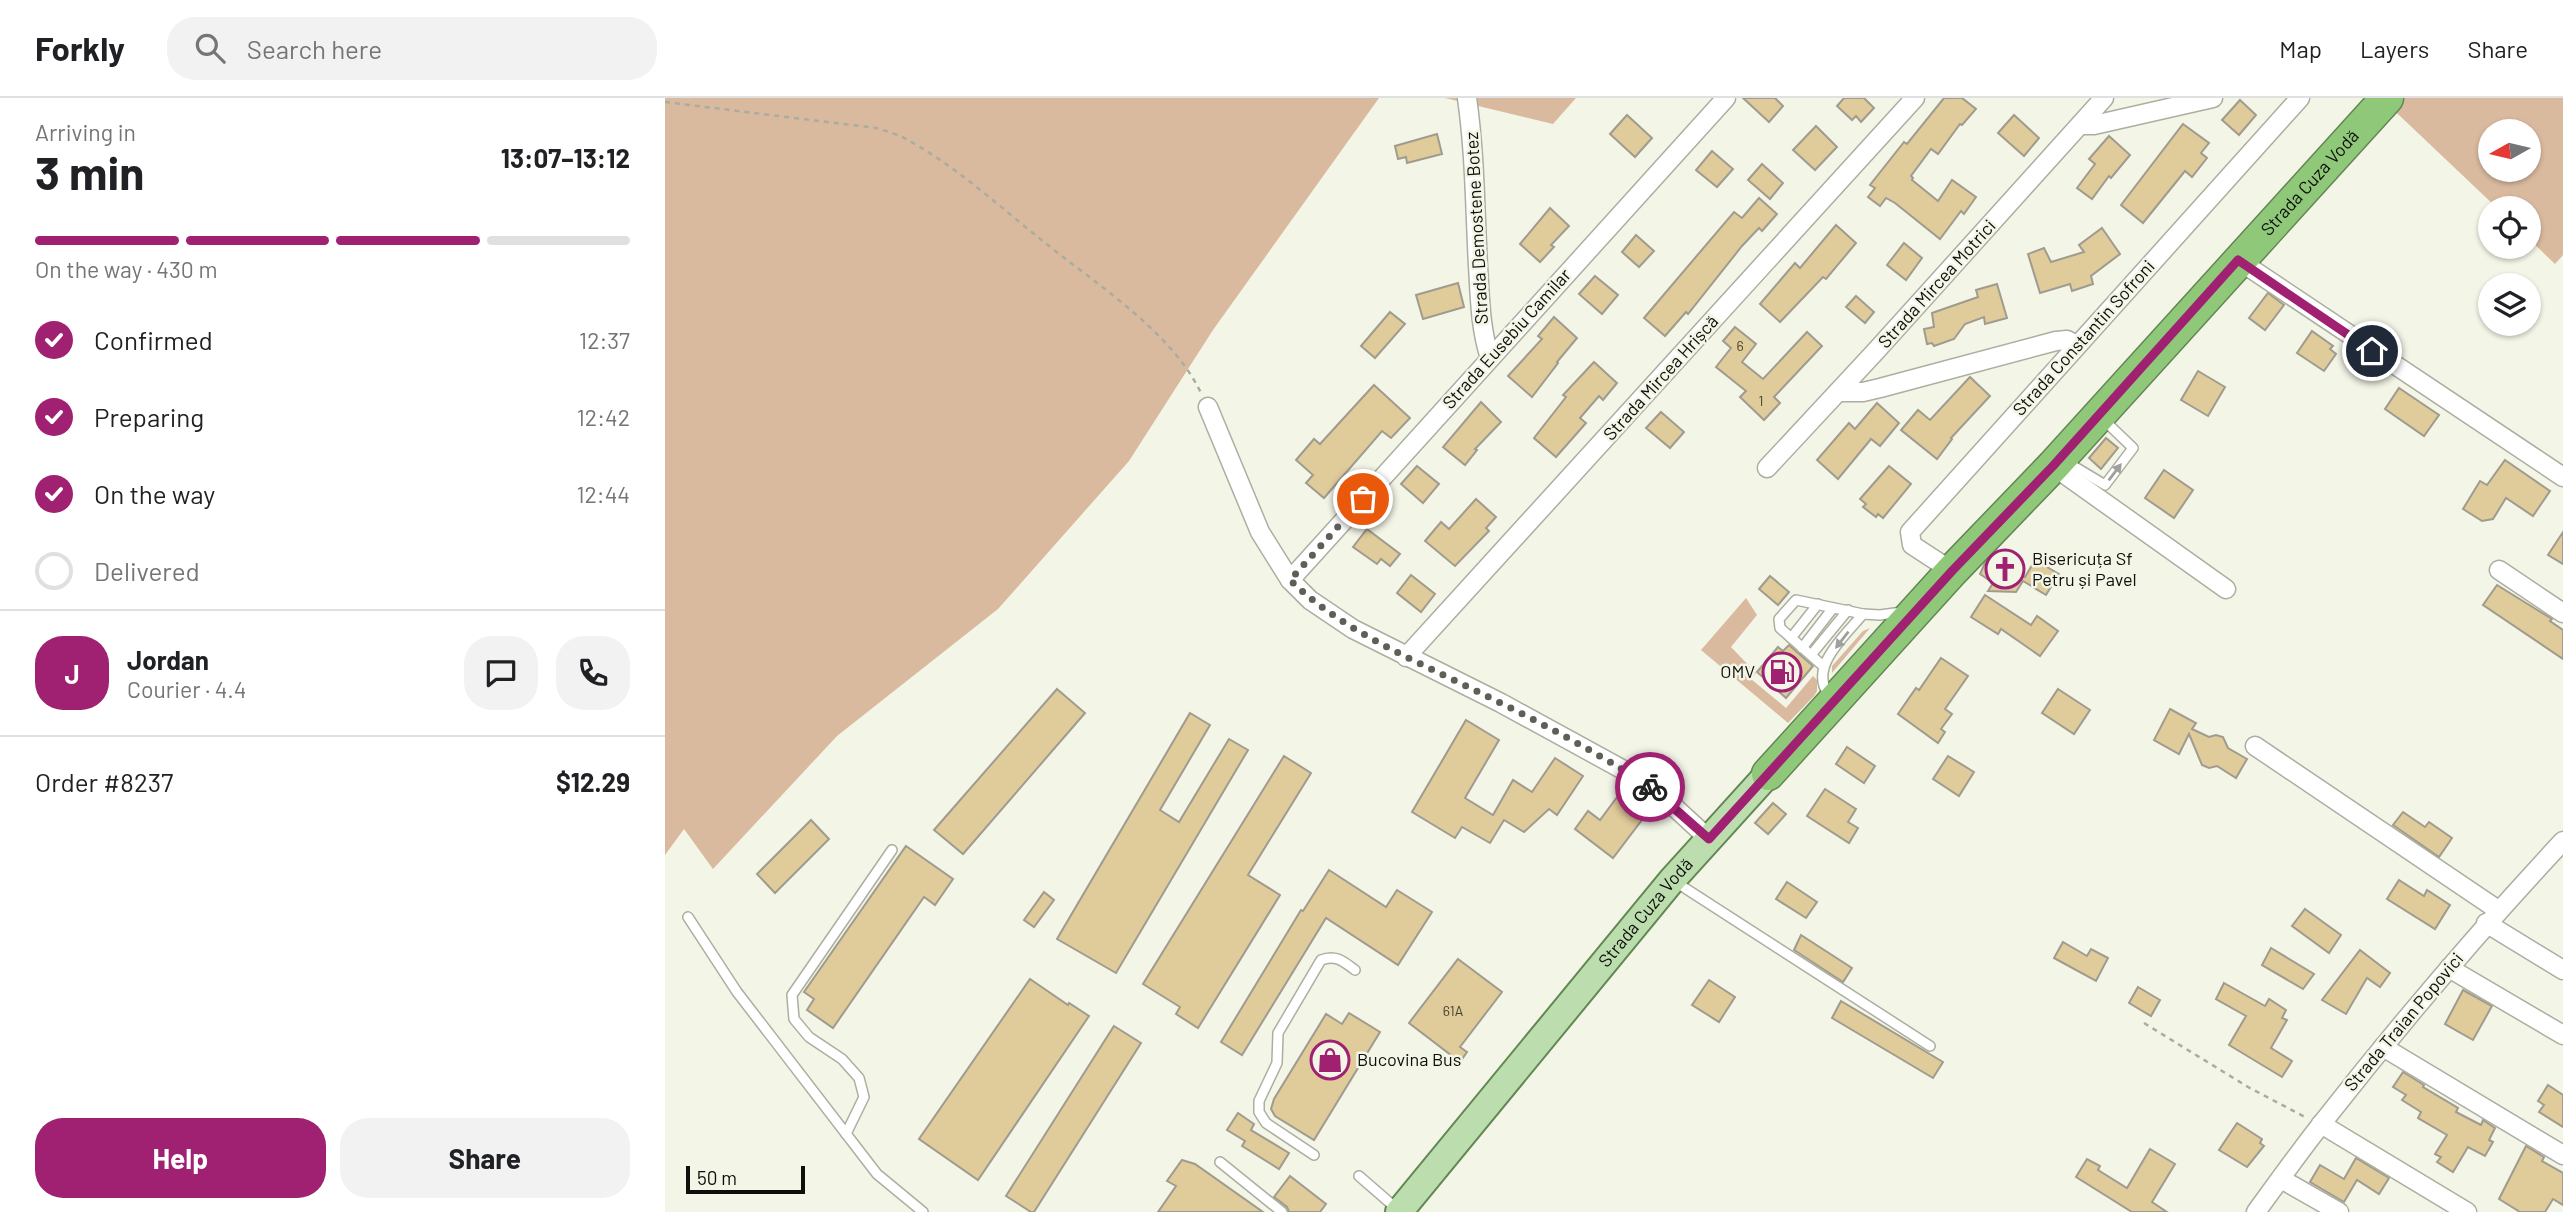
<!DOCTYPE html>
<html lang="en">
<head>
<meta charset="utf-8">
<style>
	:root { --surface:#fff; --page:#f2f2f2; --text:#202124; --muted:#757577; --line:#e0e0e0; --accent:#a02072 }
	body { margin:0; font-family:Barlow,sans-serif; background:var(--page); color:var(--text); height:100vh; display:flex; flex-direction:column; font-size:26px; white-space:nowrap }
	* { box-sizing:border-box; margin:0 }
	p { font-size:23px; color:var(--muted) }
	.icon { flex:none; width:38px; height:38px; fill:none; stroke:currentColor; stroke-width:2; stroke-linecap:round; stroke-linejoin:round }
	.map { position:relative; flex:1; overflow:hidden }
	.details { display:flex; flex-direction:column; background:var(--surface); width:665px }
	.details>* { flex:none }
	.needle { width:46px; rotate:262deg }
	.tools { position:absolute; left:1813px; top:21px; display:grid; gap:14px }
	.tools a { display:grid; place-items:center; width:63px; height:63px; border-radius:50%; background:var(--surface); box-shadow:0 2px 5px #0004; font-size:35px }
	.scale { position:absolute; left:21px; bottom:18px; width:119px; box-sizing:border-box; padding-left:7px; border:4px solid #0e0e0a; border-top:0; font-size:19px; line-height:24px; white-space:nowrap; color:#0e0e0a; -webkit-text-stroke:5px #f3f5e7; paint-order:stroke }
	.pin { position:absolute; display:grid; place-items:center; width:60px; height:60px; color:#fff; margin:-30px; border:4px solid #fff; border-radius:50%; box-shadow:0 2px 7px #0007 }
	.courier { position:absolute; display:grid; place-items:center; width:70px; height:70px; margin:-35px; border:5px solid #a02072; border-radius:50%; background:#fff; color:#222; box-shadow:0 2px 9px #0007 }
	.head em { font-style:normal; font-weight:700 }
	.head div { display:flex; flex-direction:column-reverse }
	.head { display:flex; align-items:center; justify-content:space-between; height:119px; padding:0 35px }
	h1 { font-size:46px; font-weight:700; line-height:52px }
	.bar { display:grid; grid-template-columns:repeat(4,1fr); gap:10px 7px; align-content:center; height:84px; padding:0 35px }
	.bar i { height:9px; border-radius:5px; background:var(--line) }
	.bar .selected { background:var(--accent) }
	.bar p { grid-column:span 4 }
	.line { display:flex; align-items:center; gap:18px; padding:0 35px; border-top:2px solid var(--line) }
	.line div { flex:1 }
	.round { display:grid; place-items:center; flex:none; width:74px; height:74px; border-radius:28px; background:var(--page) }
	ol { padding:0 35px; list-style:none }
	li { display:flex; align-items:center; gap:21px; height:77px }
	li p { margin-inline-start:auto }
	li .icon { padding:7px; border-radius:50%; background:var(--accent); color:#fff; stroke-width:4 }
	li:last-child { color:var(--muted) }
	li i { width:38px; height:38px; border:4px solid var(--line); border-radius:50% }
	.cta { display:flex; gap:14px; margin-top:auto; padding:14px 35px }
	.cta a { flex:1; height:80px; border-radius:28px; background:var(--accent); color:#fff; font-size:28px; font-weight:700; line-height:80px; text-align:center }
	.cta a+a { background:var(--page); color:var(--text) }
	header { display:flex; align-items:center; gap:42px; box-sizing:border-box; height:98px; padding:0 35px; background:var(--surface); border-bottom:2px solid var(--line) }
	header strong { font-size:33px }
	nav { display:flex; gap:38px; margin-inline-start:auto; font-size:24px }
	.search { width:490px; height:63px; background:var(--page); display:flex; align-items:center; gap:18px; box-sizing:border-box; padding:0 24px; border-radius:28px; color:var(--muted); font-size:26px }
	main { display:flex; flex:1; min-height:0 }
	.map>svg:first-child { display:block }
</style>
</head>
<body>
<header>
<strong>Forkly</strong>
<div class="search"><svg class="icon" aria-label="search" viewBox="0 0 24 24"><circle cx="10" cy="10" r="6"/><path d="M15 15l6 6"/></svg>Search here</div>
<nav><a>Map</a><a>Layers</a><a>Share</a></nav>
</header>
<main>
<section class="details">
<div class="head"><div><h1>3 min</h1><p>Arriving in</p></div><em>13:07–13:12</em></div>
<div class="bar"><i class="selected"></i><i class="selected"></i><i class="selected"></i><i></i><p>On the way · 430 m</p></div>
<ol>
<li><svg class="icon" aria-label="check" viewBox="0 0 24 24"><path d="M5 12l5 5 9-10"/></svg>Confirmed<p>12:37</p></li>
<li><svg class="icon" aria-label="check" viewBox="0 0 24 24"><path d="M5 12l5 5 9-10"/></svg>Preparing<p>12:42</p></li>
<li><svg class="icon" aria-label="check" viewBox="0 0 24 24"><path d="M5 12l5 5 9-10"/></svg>On the way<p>12:44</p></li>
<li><i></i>Delivered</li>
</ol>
<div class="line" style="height:126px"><b class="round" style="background:var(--accent);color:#fff">J</b><div><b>Jordan</b><p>Courier · 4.4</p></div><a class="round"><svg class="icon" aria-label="chat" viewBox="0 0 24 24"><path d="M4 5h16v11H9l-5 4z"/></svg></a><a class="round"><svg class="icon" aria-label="phone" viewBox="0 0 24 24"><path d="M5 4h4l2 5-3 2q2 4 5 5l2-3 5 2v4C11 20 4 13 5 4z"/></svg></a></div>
<div class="line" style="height:91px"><div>Order #8237</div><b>$12.29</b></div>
<div class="cta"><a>Help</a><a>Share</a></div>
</section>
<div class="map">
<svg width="1898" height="1114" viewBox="0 0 1898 1114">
	<rect width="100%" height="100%" fill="#f3f5e7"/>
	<g fill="#daba9f" fill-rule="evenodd">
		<path d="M0,0H714L548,232L464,363L333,511L172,638L48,771L19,731L0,757Z"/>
		<path d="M780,0H911L888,26Z"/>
		<path d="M1716,0H1898V157L1890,166L1864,141V110H1832ZM1825,33H1864V72H1825Z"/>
		<path d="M1081,500L1092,517L1066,549L1091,575L1086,581L1121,610L1148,578L1152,582V593L1149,598L1123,625L1036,552Z"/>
		<path d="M1205,530L1167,575V568L1198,533Z"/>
	</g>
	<g fill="#e0cb9a" stroke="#a09b8f" stroke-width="2">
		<path d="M1078,0H1110L1118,8L1104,24Z"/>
		<path d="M1179,0H1199L1209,10L1196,24L1191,18L1187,22L1172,8Z"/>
		<path d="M1279,0H1297L1311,11L1297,27L1295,26L1273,56L1266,51L1246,78L1248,80L1247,82L1273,103L1287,82L1311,99L1299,116L1296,113L1275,141L1230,105L1221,100L1215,108L1203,99L1210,90L1205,87L1239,44L1242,46Z"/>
		<path d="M1575,2L1591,17L1574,37L1557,22Z"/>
		<path d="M962,17L987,40L970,59L945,36Z"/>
		<path d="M1349,17L1374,40L1359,58L1333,35Z"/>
		<path d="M1518,26L1544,45L1536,55L1542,60L1527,79L1520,73L1478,125L1456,107Z"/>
		<path d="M1151,28L1172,49L1150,72L1128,52Z"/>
		<path d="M772,36L777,56L742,65L741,59L733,61L730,48Z"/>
		<path d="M1444,38L1465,57L1446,80L1444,78L1427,101L1412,90L1430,66L1424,61Z"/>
		<path d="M1047,53L1068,71L1052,89L1031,72Z"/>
		<path d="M1097,66L1118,85L1105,101L1083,82Z"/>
		<path d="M1094,100L1112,116L1097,133L1094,130L1077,148L1023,216L1021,214L1000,238L979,220L1069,114L1077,120Z"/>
		<path d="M885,110L904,128L886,147L889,149L875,164L855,146Z"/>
		<path d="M1171,127L1191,145L1161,181L1158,179L1115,224L1095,206L1130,165L1135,170Z"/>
		<path d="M1437,130L1455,156L1426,178L1428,186L1407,193L1405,186L1375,195L1363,156L1379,150L1386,164L1419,154L1414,147Z"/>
		<path d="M971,137L989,153L974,169L957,154Z"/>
		<path d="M1239,145L1257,160L1241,182L1222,167Z"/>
		<path d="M930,178L953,197L937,216L914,196Z"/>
		<path d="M793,185L799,209L758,221L751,197Z"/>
		<path d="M1332,186L1342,220L1320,226L1319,219L1300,226L1289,241L1269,248L1267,245L1262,246L1259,231L1269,229L1267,215L1313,199L1311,192Z"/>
		<path d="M1603,195L1619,207L1600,232L1584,220Z"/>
		<path d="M1191,198L1209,214L1200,225L1181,209Z"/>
		<path d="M725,214L740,226L710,260L696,248Z"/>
		<path d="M889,219L912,240L892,264L893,265L867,299L843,278L877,241L873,238Z"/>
		<path d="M1070,229L1091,246L1077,264L1098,281L1142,234L1157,248L1109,299L1115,305L1099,322L1075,299L1081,293L1051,269L1066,250L1058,243Z"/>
		<path d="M1647,233L1668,248L1665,251L1671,256L1659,273L1632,255Z"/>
		<path d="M929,264L952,285L938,302L934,298L915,320L921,325L891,359L869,340L901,299L898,297Z"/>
		<path d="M1533,273L1560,289L1543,318L1516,302Z"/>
		<path d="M1305,279L1325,298L1286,340L1287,341L1272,361L1236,332L1253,312L1265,322Z"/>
		<path d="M709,287L745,320L726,340L717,333L659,400L641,385L648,377L631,362L649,341L655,346Z"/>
		<path d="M1734,290L1774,317L1759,338L1720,311Z"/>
		<path d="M816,304L836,324L810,351L812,352L800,367L778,349Z"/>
		<path d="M1212,305L1234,325L1215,348L1206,341L1173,381L1152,362L1184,325L1190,331Z"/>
		<path d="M996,314L1019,334L1005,350L981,330Z"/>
		<path d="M1441,340L1453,350L1436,371L1424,360Z"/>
		<path d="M1840,362L1885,393L1868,418L1841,400L1828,421L1817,423L1798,411L1815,383L1822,387Z"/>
		<path d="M752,368L774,386L758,405L736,386Z"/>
		<path d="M1224,368L1246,386L1218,420L1213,416L1211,419L1198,409L1201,406L1195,401Z"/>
		<path d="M1499,372L1528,392L1509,420L1480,400Z"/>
		<path d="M811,401L831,419L821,430L824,433L790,468L760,443L776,424L784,431Z"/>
		<path d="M702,431L735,456L725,468L716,461L712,466L688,449Z"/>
		<path d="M1898,434V466L1883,457Z"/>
		<path d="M1329,458L1360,479L1370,462L1394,476L1381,497L1358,483L1351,494L1323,493L1328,485L1315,476L1320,465Z"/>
		<path d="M746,477L770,496L756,514L732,495Z"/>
		<path d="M1105,478L1124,494L1113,507L1094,491Z"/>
		<path d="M1832,487L1887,521L1885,523L1898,532V561L1818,507Z"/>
		<path d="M1320,497L1366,527L1372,518L1393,533L1375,558L1336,531L1333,536L1306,519Z"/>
		<path d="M1124,547L1148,568L1121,600L1092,574L1113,549L1118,553Z"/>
		<path d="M1276,560L1303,578L1280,611L1287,616L1276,631L1280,634L1273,645L1233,616L1251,590L1254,592Z"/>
		<path d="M392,591L420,615L298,756L269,732Z"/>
		<path d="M1393,591L1425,612L1409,636L1377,615Z"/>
		<path d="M1505,611L1531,625L1527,631L1544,639L1551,637L1558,639L1563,650L1582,661L1571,680L1552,668L1544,670L1537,667L1524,636L1514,656L1489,642Z"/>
		<path d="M525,615L545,627L495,712L514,724L564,641L583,652L451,875L392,841Z"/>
		<path d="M801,622L834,642L800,700L828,717L848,682L867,694L890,660L918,678L892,717L884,711L859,734L839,722L825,745L797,729L790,740L747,714Z"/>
		<path d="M1182,649L1210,668L1199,685L1171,666Z"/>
		<path d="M619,658L646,675L583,777L615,797L533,930L511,916L515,909L478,886Z"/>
		<path d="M1283,658L1309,674L1294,698L1268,681Z"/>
		<path d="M961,687L989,706L948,760L910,731L923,713L935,722Z"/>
		<path d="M1160,691L1191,711L1183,724L1193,730L1184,745L1142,718Z"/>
		<path d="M1108,705L1121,716L1103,736L1090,725Z"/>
		<path d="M1738,714L1760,729L1764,724L1787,740L1774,759L1728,727Z"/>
		<path d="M146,722L164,741L110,795L92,776Z"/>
		<path d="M241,748L288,781L270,807L259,799L168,930L142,912L149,901L139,894Z"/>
		<path d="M664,772L721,809L732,792L767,814L733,867L661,820L577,957L556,944L636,812L638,813Z"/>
		<path d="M1734,782L1759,798L1762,792L1785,807L1770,831L1722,801Z"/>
		<path d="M1122,784L1152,804L1141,820L1111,801Z"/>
		<path d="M379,794L389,802L369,829L359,822Z"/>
		<path d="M1640,811L1676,837L1664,855L1627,828Z"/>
		<path d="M1136,837L1187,870L1178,884L1129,852Z"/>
		<path d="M1398,844L1422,858L1426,851L1443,860L1431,883L1389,860Z"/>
		<path d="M1606,850L1649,876L1638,891L1597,867Z"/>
		<path d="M1695,852L1725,875L1715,889L1702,880L1681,916L1657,902Z"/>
		<path d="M793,861L837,894L795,949L802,954L795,964L744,925Z"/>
		<path d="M365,881L403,907L404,905L424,918L313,1082L254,1041Z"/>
		<path d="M1044,882L1070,899L1054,924L1027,907Z"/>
		<path d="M1559,885L1600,908L1604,901L1621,912L1617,920L1622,922L1606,950L1627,963L1617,979L1564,947L1581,918L1551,901Z"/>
		<path d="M1473,889L1495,902L1486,918L1464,905Z"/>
		<path d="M1798,892L1827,908L1808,942L1780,926Z"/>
		<path d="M1176,903L1278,964L1268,980L1167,920Z"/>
		<path d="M684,915L715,934L649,1042L610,1018L606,1011L609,1001L661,916L677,926Z"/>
		<path d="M449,928L476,945L369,1114H366L341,1098Z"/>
		<path d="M1738,974L1759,987L1758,989L1793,1010L1791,1014L1816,1027L1818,1022L1830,1030L1824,1042L1828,1044L1820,1058L1803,1049L1788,1074L1772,1064L1776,1059L1770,1056L1782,1037L1753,1020L1756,1014L1737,1002L1741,997L1728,989Z"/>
		<path d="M1883,987L1898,997V1029L1874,1014L1879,1007L1873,1003Z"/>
		<path d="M573,1015L589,1026L586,1032L624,1055L614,1071L577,1048L580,1043L562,1032Z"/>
		<path d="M1572,1025L1597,1041L1595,1045L1599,1048L1582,1069L1554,1052Z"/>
		<path d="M1861,1048L1879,1059L1877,1063L1898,1075V1107L1888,1101L1880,1114H1855L1834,1101Z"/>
		<path d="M1485,1051L1510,1066L1487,1104L1502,1114H1467L1411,1079L1422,1061L1435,1068L1433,1072L1462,1090Z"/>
		<path d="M1691,1060L1724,1080L1714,1096L1692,1082L1679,1104L1645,1084L1655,1067L1679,1081Z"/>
		<path d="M517,1062L530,1066L598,1114H493L511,1088L502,1083Z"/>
		<path d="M625,1078L661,1106L655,1114H624L622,1109L609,1099Z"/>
	</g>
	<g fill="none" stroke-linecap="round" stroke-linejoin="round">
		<defs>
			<g id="lane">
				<path d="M1400,363L1440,387L1468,350L1439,322"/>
				<path d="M1126,540L1153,506"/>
				<path d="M1137,550L1168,510"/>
				<path d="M1146,557L1183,512"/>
				<path d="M1157,567L1115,530L1114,521L1131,502L1198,516"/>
				<path d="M1167,600C1139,572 1181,537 1198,516L1215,517L1237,514"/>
				<path d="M1009,783L1265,948"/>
				<path d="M23,819L72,894L212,1076L258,1114"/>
				<path d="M181,1036L199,999L194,980L177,961L144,939L129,921L127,897L227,752"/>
				<path d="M649,1057L601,1025L594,1014V1003L612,965L613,935L656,862C671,856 679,864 690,872"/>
				<path d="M555,1064L617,1114"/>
				<path d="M694,1078L732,1111"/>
			</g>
			<g id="street">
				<path d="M802,0C810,56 810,112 813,168C815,199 815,230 825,260"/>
				<path d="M1415,27H1429L1548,0"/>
				<path d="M1573,162L1898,379"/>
				<path d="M1173,294H1198L1215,290L1391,243L1402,242L1412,247"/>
				<path d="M543,309L595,434L625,482L645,502L688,531L836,605L964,675L992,693L1044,741"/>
				<path d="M1388,368L1561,491"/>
				<path d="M1102,370L1210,254L1439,0"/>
				<path d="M1834,472L1898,515"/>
				<path d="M1287,473L1247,447L1245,434L1635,0"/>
				<path d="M625,482L1061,0"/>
				<path d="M741,559L1250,0"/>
				<path d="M1590,648L1833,812"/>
				<path d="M1821,825L1898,872"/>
				<path d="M1784,870L1898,937"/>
				<path d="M1718,949L1898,1057"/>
				<path d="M1656,1026L1802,1114"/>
				<path d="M1616,1081L1674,1114"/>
				<path d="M1591,1114C1613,1084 1635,1053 1658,1024C1734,927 1814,833 1898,743"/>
			</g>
			<g id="primary">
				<path id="s1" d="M734,1114L1007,782L1103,676"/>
			</g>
			<g id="highway">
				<path id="s2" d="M1103,676L1287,473L1388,368L1722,0"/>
			</g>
		</defs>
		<use href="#lane" stroke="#acaea1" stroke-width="12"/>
		<use href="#street" stroke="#acaea1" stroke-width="21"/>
		<use href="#primary" stroke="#628753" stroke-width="30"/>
		<use href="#highway" stroke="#628753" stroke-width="35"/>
		<g stroke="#aaaba1" stroke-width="2.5" stroke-dasharray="5 5" stroke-linecap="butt">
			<path d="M0,4L211,30C221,33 232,36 241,41C291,68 335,109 379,144C431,186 507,234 536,295"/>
			<path d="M1479,925L1583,989L1640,1019"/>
		</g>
		<use href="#lane" stroke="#fff" stroke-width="9"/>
		<use href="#street" stroke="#fff" stroke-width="18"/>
		<use href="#primary" stroke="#bcdeaf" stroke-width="26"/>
		<use href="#highway" stroke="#90c87a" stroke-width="32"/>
	</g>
	<defs><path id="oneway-solid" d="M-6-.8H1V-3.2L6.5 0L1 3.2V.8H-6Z" transform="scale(1.75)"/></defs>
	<g fill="#9f9f9d">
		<use href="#oneway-solid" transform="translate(1450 374) rotate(-53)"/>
		<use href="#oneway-solid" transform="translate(1177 542) rotate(128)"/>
	</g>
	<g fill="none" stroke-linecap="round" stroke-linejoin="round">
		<path stroke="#5e5f57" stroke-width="7" stroke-dasharray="0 12.6" d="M698,401L625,482C676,531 740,558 803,589C865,619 927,651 985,689"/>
		<path stroke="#a02072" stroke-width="9" d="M985,689L1044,741L1287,473L1388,368L1573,162L1707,253"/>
	</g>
	<defs>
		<symbol id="church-ring" viewBox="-11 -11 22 22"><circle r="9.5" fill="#f3f5e7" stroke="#a02072" stroke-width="1.5"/><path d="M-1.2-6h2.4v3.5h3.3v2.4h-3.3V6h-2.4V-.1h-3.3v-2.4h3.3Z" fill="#a02072"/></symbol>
		<symbol id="fuel-ring" viewBox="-11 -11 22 22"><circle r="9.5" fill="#f3f5e7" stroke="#a02072" stroke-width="1.5"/><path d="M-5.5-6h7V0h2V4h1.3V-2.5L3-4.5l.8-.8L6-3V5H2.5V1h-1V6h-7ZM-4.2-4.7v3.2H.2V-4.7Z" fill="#a02072"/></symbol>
		<symbol id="shop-ring" viewBox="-11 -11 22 22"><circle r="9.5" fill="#f3f5e7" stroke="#a02072" stroke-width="1.5"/><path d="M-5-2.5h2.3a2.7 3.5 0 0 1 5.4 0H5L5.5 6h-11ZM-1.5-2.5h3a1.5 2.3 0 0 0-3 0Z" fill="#a02072"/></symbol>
	</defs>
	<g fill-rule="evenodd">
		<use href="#church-ring" x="1318" y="449" width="44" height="44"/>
		<use href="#fuel-ring" x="1095" y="552" width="44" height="44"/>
		<use href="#shop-ring" x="643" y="940" width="44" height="44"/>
	</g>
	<g text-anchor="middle" stroke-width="5" stroke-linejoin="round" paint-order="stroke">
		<g font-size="14" fill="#423d2e">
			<text x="1075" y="253">6</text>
			<text x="1096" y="308">1</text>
			<text x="788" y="918">61A</text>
		</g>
		<g font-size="18" fill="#0e0e0a" stroke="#f3f5e7">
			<text dy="6" stroke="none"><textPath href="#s2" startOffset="802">Strada Cuza Vodă</textPath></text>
			<text transform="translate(812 130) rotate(-93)" y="6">Strada Demostene Botez</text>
			<text transform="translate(1272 186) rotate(-48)" y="6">Strada Mircea Motrici</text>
			<text transform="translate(1419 240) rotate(-48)" y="6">Strada Constantin Sofroni</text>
			<text transform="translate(842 241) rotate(-48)" y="6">Strada Eusebiu Camilar</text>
			<text transform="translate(996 280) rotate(-48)" y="6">Strada Mircea Hrișcă</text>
			<text dy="6" stroke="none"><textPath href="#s1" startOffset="388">Strada Cuza Vodă</textPath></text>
			<text transform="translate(1739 924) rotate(-50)" y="6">Strada Traian Popovici</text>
		</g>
		<g font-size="18" fill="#0e0e0a" stroke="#f3f5e7" text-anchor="start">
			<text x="1367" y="467">Bisericuța Sf<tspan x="1367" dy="21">Petru și Pavel</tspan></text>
			<text x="1090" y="580" text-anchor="end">OMV</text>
			<text x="692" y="968">Bucovina Bus</text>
		</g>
	</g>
</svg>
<div class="tools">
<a><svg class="needle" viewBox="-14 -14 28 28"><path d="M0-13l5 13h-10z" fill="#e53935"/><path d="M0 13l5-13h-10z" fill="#757577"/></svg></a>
<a><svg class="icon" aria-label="locate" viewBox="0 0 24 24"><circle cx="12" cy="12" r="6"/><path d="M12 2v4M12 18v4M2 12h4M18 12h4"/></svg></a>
<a><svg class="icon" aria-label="layers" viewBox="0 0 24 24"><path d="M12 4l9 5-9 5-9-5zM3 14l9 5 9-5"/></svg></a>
</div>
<div class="scale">50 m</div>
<div class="pin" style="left:698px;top:401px;background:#ea580c"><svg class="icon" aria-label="bag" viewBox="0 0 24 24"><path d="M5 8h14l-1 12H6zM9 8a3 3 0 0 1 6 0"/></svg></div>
<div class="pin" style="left:1707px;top:253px;background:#1f2937"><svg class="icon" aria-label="home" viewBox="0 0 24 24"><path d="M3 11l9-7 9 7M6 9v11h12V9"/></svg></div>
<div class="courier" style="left:985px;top:689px"><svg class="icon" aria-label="bike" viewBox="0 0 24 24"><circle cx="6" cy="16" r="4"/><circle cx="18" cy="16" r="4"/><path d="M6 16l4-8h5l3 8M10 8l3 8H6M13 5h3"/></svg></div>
</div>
</main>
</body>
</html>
